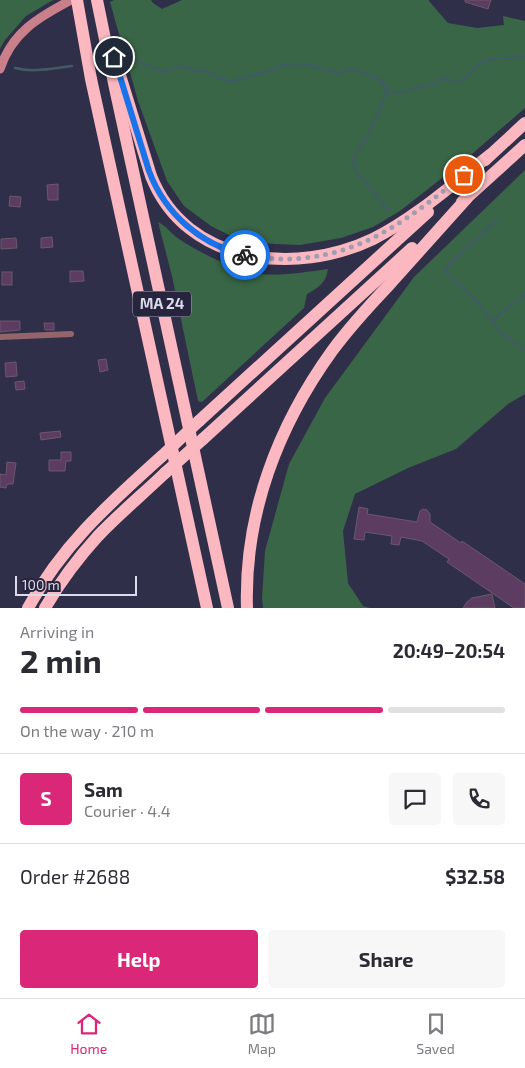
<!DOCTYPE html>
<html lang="en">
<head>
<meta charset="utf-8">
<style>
	:root { --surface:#fff; --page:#f7f7f7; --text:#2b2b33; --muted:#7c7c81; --line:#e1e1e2; --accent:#db2777 }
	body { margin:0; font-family:"Exo 2",sans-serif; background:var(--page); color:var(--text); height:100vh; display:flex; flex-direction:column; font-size:19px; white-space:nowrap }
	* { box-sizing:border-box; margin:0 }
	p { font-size:16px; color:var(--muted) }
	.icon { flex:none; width:28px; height:28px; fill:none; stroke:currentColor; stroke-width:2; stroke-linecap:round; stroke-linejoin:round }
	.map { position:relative; height:608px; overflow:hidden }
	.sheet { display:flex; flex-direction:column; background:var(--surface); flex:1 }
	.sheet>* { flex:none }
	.scale { position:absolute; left:15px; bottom:12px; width:122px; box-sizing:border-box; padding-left:5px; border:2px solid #dadaeb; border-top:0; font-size:14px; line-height:18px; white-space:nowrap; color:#dadaeb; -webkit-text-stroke:4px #27253e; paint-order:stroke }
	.pin { position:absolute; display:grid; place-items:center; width:42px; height:42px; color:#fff; margin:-21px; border:2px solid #fff; border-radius:50%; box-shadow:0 1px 5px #0007 }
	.courier { position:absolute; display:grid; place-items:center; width:50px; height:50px; margin:-25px; border:4px solid #1a73e8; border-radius:50%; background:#fff; color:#222; box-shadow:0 1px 6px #0007 }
	.summary em { font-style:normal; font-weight:700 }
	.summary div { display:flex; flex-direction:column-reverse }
	.summary { display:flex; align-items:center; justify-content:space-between; height:85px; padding:0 20px }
	h1 { font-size:32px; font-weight:700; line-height:38px }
	.bar { display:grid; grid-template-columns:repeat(4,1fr); gap:8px 5px; align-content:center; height:60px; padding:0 20px }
	.bar i { height:6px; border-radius:4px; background:var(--line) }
	.bar .selected { background:var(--accent) }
	.bar p { grid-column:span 4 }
	.line { display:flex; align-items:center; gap:12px; padding:0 20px; border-top:1px solid var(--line) }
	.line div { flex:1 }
	.round { display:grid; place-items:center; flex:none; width:52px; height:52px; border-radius:5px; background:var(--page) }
	.action { display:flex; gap:10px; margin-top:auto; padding:10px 20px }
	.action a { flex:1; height:58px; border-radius:5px; background:var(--accent); color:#fff; font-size:20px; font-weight:700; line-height:58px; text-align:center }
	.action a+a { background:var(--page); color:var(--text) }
	.menu { display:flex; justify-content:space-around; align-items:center; height:70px; border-top:1px solid var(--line); background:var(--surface); font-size:14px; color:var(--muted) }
	.menu a { display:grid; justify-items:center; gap:2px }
	.menu .selected { color:var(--accent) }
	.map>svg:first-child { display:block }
</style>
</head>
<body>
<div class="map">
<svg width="525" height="608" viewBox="0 0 525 608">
	<rect width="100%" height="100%" fill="#302f49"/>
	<g fill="#396646">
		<path d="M0,0H53L26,16L5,40L0,49Z"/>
		<path d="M114,0H151L153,3L162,9L182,0H429V1L448,23L477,28L504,25L503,16L525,21V108L465,160L400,211L373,227L341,238L300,245L253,243L231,236L211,226L184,206L167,181L138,101L110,2Z"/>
		<path d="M525,170V394L508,404L456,449L408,468L355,494L343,531L348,583L363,606L370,608H263L262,598L265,551L289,464L325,398L414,277Z"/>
		<path d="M158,222C167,226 171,234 179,239C200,253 236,271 261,274C283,276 306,272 328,269C326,283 318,288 307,294L304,308L202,402L198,401L172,276Z"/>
	</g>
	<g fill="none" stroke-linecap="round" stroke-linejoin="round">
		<g stroke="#415b65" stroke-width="2.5">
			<path d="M124,54L142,63L164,72L180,66L197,71H206L229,82L272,70L280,66L296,64L307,65L340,73L350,69L361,71L382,81L386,88L384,98L374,122L367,137L358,150L354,158V167L357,173L366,182L388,211"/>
			<path d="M15,68C34,73 53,68 72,66"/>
			<path d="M386,91L399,93L407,92L414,88L435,84L441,79C446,79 452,81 457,81C470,80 474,64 486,60C498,57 512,60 525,56"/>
			<path d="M496,221L477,238L444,270L480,305L501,333L518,344L525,351"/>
			<path d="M492,322L505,309L525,295"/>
		</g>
	</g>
	<g fill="#5d3c61" stroke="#6c576e">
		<path d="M465,0H491L488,9L465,2Z"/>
		<path d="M58,184V200H48L47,185Z"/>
		<path d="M10,196L21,197L20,207L9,206Z"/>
		<path d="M52,237L53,247L41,248V238Z"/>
		<path d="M16,238L17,248L1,249V239Z"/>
		<path d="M70,271H83L84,281L70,282Z"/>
		<rect x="2" y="272" width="10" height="13"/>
		<path d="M0,321H20V330L0,332Z"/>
		<path d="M44,323H54V330H45Z"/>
		<path d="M106,359L108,370L100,372L98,360Z"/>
		<path d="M16,362L17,376L6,377L5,363Z"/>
		<path d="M24,381L25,389L16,390L15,382Z"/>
		<path d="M60,431L61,437L41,440L40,433Z"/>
		<path d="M61,452H71V461H66L65,471H49V460H61Z"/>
		<path d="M7,462L16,463L13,484H7L6,488L0,487V474L6,475Z"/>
		<path d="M359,507L368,509L367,514L417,522L420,511L423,509L427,510L430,514V522L461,543L462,541L525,584V608H514L447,562L449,559L422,541L401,537L399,545L391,544L392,536L365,532L364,540L354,539Z"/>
		<path d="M492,594L495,608H463L467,602L472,598Z"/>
	</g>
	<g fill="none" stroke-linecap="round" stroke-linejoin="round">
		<path stroke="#93656b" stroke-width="6" d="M0,337L71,334"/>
		<path stroke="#c9808a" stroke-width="9" d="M0,69C12,32 39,17 71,0"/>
		<g stroke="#fcb8c0" stroke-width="12">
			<path d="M77,0L91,79L207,608"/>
			<path d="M97,0L115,88L228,608"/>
			<path d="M119,72L151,176C186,265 296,276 373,239C415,218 453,184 490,155"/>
			<path d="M485,160L525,123"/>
			<path d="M462,202L525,145"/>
			<path d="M199,421L428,212"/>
			<path d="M203,439L412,248"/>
			<path d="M28,608C62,545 110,503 162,456"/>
			<path d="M45,608C60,582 78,558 98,536C119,514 143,494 165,473"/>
			<path d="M247,608C244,514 278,426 332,351C349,328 369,306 389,285C415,256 441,227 467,198"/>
		</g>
		<g stroke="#fcb8c0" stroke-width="12">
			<path d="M162,456L199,421"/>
			<path d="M165,473L203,439"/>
		</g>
	</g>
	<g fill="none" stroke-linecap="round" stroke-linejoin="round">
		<path stroke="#9e9eb2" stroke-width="5" stroke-dasharray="0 9" d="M245,255C265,259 284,260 303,258C369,252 414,214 464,175"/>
		<path stroke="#1a73e8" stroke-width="6" d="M114,57L149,171C165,214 201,245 245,255"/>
	</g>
	<g text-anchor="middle" stroke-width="4.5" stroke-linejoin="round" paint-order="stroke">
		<rect fill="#27253e" stroke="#a4a4b7" stroke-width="1" x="133" y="291.5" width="58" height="25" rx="4"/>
		<g font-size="15" font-weight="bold" fill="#dadaeb">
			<text x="162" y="309">MA 24</text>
		</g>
	</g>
</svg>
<div class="scale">100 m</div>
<div class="pin" style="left:464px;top:175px;background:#ea580c"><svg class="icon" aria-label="bag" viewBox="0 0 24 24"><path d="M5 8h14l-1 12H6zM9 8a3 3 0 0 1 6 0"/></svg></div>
<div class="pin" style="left:114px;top:57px;background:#1f2937"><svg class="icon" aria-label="home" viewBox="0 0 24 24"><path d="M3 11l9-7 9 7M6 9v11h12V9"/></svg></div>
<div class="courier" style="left:245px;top:255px"><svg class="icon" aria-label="bike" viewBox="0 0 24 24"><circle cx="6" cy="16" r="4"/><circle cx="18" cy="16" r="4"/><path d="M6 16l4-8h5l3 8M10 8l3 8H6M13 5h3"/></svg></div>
</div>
<section class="sheet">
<div class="summary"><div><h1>2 min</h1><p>Arriving in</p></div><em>20:49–20:54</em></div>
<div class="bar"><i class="selected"></i><i class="selected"></i><i class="selected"></i><i></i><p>On the way · 210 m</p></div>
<div class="line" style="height:90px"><b class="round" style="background:var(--accent);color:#fff">S</b><div><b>Sam</b><p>Courier · 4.4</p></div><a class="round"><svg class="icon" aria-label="chat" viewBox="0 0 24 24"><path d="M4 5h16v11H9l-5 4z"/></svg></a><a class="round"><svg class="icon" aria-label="phone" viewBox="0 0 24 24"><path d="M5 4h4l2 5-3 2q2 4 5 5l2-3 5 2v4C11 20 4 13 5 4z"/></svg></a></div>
<div class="line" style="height:65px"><div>Order #2688</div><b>$32.58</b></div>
<div class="action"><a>Help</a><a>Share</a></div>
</section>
<nav class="menu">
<a class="selected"><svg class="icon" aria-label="home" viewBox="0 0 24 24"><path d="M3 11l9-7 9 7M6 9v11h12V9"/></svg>Home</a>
<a><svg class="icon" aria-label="map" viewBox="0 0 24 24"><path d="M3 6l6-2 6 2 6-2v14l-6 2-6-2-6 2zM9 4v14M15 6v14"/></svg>Map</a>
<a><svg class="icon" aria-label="saved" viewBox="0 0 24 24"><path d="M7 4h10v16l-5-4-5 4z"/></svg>Saved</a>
</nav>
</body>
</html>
